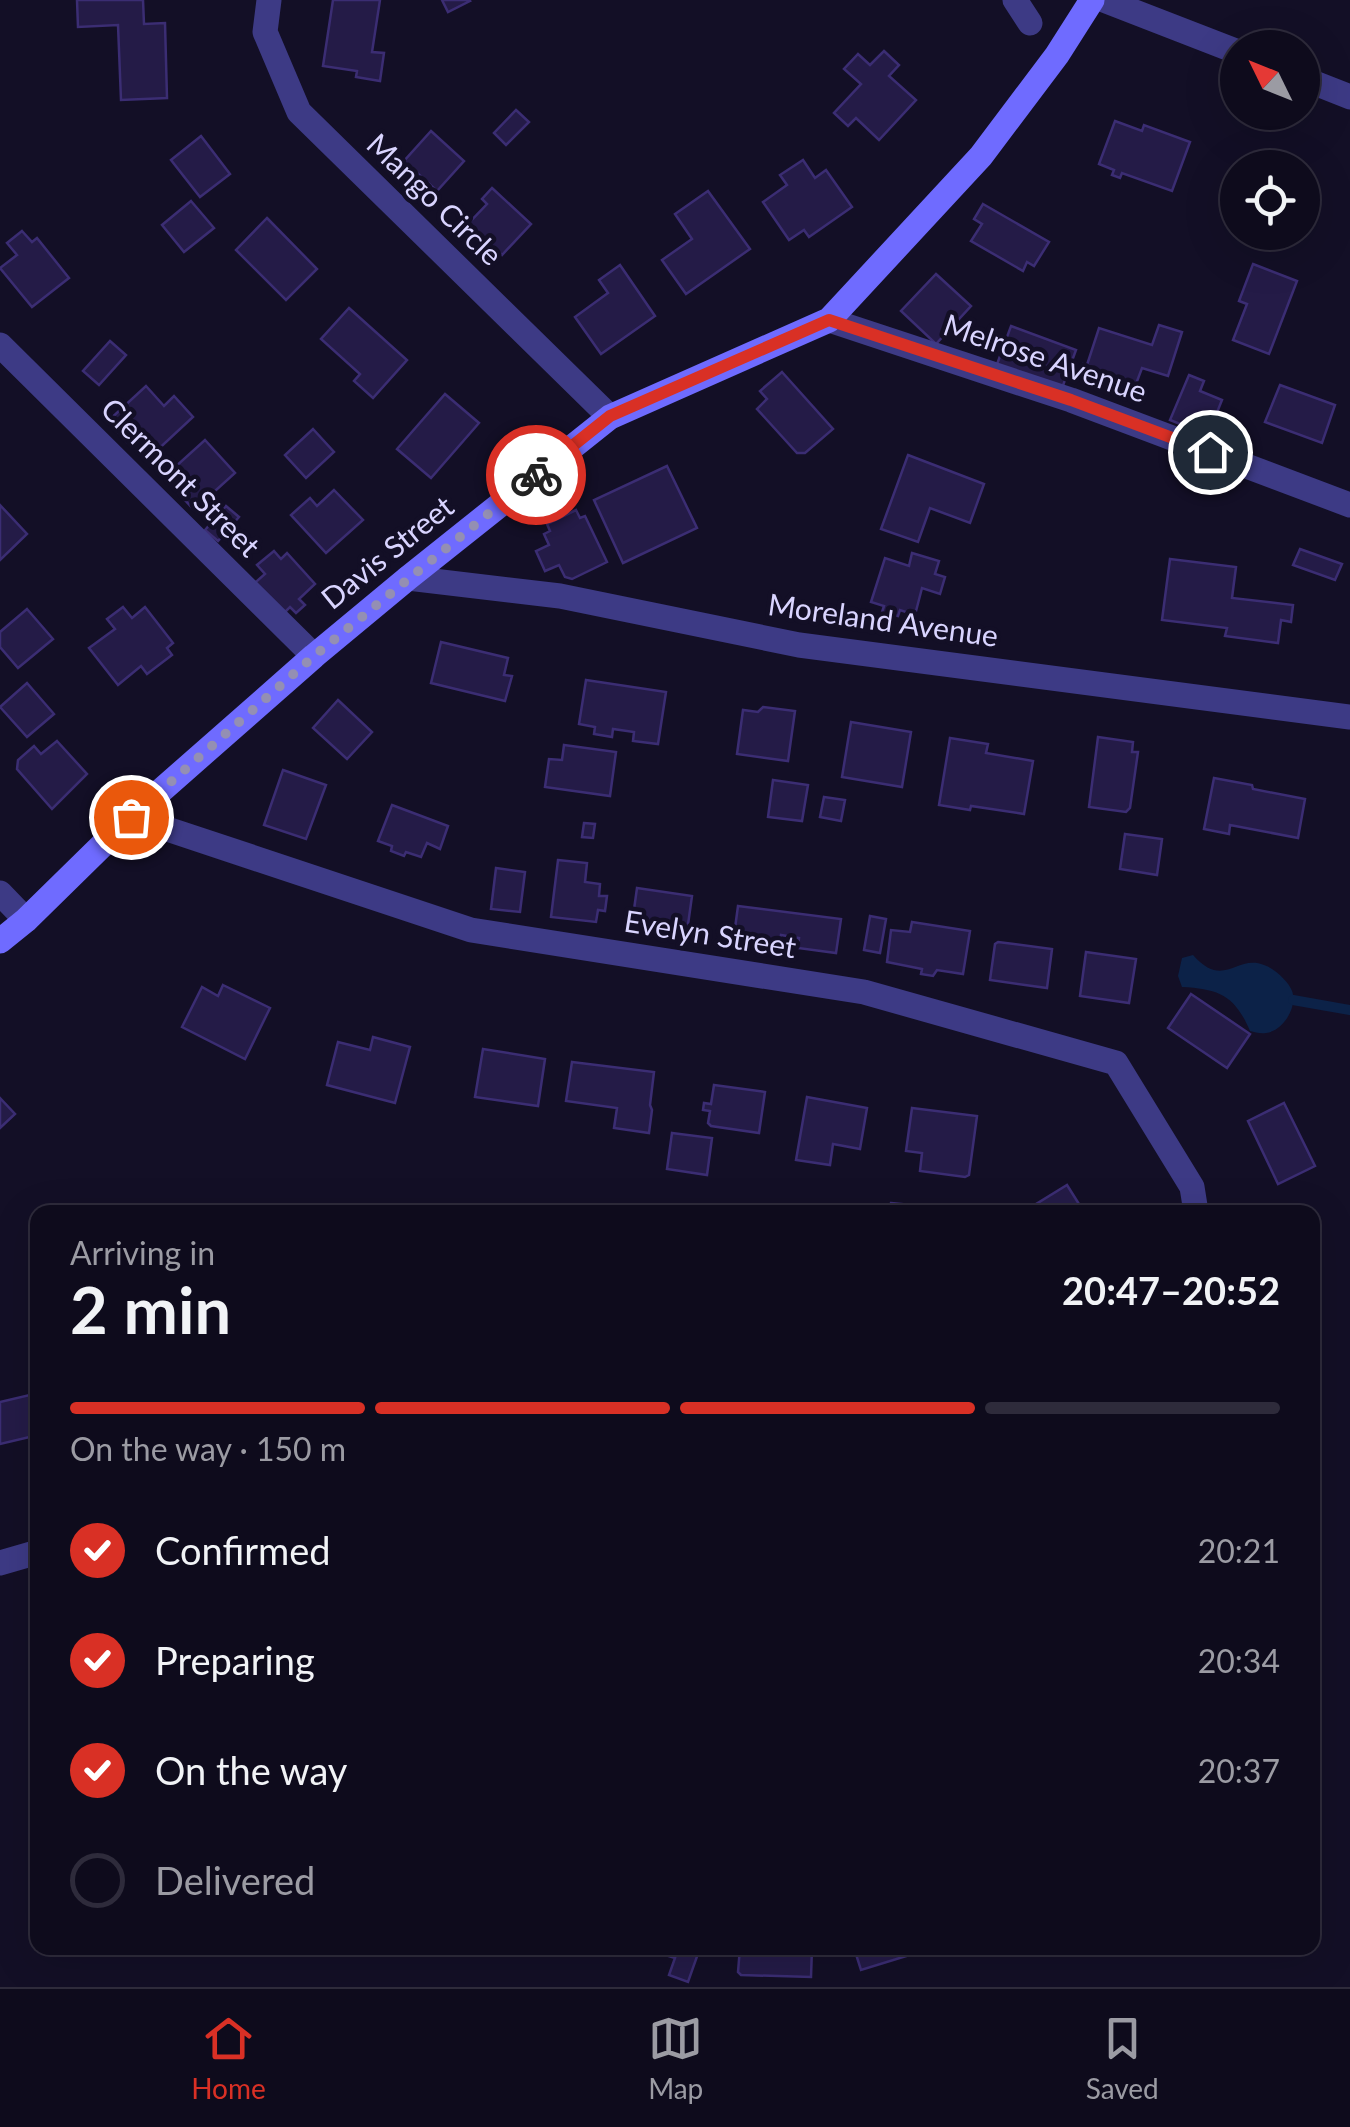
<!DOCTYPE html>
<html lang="en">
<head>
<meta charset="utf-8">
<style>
	:root { --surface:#0e0b1c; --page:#1c1929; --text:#f1f3f6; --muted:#9b9ba3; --line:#2e2b3b; --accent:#d93025 }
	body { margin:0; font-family:Lato,sans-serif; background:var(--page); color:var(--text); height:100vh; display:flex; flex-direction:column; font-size:38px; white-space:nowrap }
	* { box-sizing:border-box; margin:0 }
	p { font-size:32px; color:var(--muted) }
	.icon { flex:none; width:55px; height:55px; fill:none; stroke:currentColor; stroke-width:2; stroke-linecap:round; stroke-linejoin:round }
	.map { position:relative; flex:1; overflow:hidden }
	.details { position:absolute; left:30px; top:1205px; width:1290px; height:750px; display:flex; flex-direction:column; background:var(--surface); border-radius:20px; box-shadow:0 10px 40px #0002,0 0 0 2px var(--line) }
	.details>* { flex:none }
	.needle { width:65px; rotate:313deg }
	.tools { position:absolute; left:1220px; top:30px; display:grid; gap:20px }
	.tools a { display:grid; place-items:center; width:100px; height:100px; border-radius:50%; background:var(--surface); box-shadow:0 10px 40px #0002,0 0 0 2px var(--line); font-size:50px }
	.pin { position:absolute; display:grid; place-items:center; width:85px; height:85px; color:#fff; margin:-42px; border:5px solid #fff; border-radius:50%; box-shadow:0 2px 10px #0007 }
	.courier { position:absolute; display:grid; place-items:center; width:100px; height:100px; margin:-50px; border:8px solid #d93025; border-radius:50%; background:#fff; color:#222; box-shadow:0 2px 12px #0007 }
	.headline em { font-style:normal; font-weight:700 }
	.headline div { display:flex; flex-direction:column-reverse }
	.headline { display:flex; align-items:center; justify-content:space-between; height:170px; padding:0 40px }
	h1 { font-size:65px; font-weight:700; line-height:75px }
	.bar { display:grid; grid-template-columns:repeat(4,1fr); gap:15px 10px; align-content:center; height:120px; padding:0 40px }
	.bar i { height:12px; border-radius:8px; background:var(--line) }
	.bar .on { background:var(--accent) }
	.bar p { grid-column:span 4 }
	ol { padding:0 40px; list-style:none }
	li { display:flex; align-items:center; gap:30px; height:110px }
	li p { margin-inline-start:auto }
	li .icon { padding:10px; border-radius:50%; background:var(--accent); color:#fff; stroke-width:4 }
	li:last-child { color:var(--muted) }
	li i { width:55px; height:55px; border:5px solid var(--line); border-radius:50% }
	.menu { display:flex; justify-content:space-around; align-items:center; height:140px; border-top:2px solid var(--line); background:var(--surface); font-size:28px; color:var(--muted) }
	.menu a { display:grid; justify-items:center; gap:5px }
	.menu .on { color:var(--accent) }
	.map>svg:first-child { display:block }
</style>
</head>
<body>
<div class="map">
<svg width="1350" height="1987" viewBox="0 0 1350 1987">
	<rect width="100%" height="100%" fill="#130f26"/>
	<path fill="#0c2248" d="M1193,955C1224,990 1236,954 1264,965C1274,968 1289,982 1292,991C1298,1007 1283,1031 1266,1033C1260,1034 1255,1032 1250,1031C1235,996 1220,989 1182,987L1178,976L1182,958Z"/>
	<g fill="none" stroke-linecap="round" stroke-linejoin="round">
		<path stroke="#0c2248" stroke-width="10" d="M1293,1000L1350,1010"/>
	</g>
	<g fill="#241b47" stroke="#3b2d73" stroke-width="2.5">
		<path d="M77,0H143L144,24L165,23L167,98L121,100L118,25L78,27Z"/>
		<path d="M333,0H380L372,52L384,53L380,81L356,77L357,71L323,66Z"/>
		<path d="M442,0H469L470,1L448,12Z"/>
		<path d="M884,51L899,65L889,76L916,100L879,140L856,118L848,126L834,113L861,84L844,69L858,54L870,65Z"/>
		<path d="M516,110L529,122L506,145L494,133Z"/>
		<path d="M1115,121L1142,131L1144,125L1190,142L1172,191L1122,173L1120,178L1112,175L1114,170L1099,164Z"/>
		<path d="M431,131L464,161L437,191L404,161Z"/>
		<path d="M201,136L230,174L200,197L171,160Z"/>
		<path d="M803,160L815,178L826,170L852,207L809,237L804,230L789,240L763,202L787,185L780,175Z"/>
		<path d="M492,188L531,224L502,255L468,224L487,204L482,199Z"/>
		<path d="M708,191L750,249L686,294L662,260L692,239L675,214Z"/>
		<path d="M191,201L214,228L184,252L162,225Z"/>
		<path d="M983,204L1049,242L1034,266L1027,262L1023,271L971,241L982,224L974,219Z"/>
		<path d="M267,218L317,269L286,300L236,250Z"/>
		<path d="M22,231L32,242L37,238L69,278L32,307L0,268L17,255L7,243Z"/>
		<path d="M1253,264L1297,281L1269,354L1233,340L1247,304L1239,301Z"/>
		<path d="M620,265L655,316L601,354L575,317L608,293L599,280Z"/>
		<path d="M936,274L971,306L936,344L901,311Z"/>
		<path d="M349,308L407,360L373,398L354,381L360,374L321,339Z"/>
		<path d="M1159,325L1182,332L1168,376L1142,368L1136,384L1119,379L1103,383L1079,376L1083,364L1087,365L1099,328L1152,345Z"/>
		<path d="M1011,326L1076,350L1061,391L996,367Z"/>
		<path d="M110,341L126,355L99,385L83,371Z"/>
		<path d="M782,372L833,429L805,453H797L757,409L767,399L760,391Z"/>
		<path d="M1189,375L1204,381L1200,391L1222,400L1208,435L1170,420Z"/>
		<path d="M1280,385L1335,405L1322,443L1265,422Z"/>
		<path d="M146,386L164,406L174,396L193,417L151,456L138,442L128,443L108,421Z"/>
		<path d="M445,394L479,423L431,478L397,449Z"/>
		<path d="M313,429L334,452L306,478L285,455Z"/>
		<path d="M205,440L235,473L194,510L164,477Z"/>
		<path d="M908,455L984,484L970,523L930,508L918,542L881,529Z"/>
		<path d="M667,466L697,528L623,563L594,500Z"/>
		<path d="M334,490L363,520L326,553L291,515L310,498L317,506Z"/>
		<path d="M0,505L27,534L0,560Z"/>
		<path d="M226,506L239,517L218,541L205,530Z"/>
		<path d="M576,510L580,518L585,516L607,562L572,579L565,577L559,565L545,571L536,551L549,545L544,534L550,531L547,524Z"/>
		<path d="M1300,549L1342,564L1335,580L1293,565Z"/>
		<path d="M274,551L281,559L287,553L315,584L299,599L305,605L296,613L290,607L278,619L250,587L265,574L257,565Z"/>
		<path d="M912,553L939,561L935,574L945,577L940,594L922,588L915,615L900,610L898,616L882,612L884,606L871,602L885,558L909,566Z"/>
		<path d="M1170,559L1236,567L1232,598L1293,605L1291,622L1281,620L1278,643L1225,636L1227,628L1162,620Z"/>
		<path d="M123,607L132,618L145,607L173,643L167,648L172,655L147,674L141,666L118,685L89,648L115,629L107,619Z"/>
		<path d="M27,609L53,639L18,668L0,647V632Z"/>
		<path d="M441,642L508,658L504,675L512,676L505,701L431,683Z"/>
		<path d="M586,680L666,692L658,744L633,741L634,732L613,729L612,737L594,734L595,727L579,724Z"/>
		<path d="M27,683L54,714L27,737L0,707Z"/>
		<path d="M338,700L372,732L347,759L313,728Z"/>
		<path d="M763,707L795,711L788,761L737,754L743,710L758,712Z"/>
		<path d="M851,722L911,732L902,787L842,777Z"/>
		<path d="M1098,737L1133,742L1132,752H1138L1130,808L1126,812L1089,807Z"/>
		<path d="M950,738L988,744L986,753L1033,761L1024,814L971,806L970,810L939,805Z"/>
		<path d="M57,741L87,774L52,809L17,769L18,760L34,746L41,754Z"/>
		<path d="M564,745L616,752L610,796L545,787L549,759L562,760Z"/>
		<path d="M283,770L326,785L306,839L264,825Z"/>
		<path d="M1214,778L1252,785L1253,789L1305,799L1298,838L1230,825L1229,834L1204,829Z"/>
		<path d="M773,780L808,785L802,821L768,817Z"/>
		<path d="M824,797L845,800L841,821L820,817Z"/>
		<path d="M392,805L448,826L440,849L427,843L421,857L406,852L404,856L391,851L392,846L378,841Z"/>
		<path d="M584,823L595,824L593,838L582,837Z"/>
		<path d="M1125,834L1162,839L1157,875L1120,869Z"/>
		<path d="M558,860L587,863L585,882L600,884L599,896H607L605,911L598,910L596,922L551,917Z"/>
		<path d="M496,868L525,872L520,912L491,909Z"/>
		<path d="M637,888L692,896L686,939L631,931Z"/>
		<path d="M738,906L841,919L836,953L798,948L799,938L781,935L779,949L733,943Z"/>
		<path d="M870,916L886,919L880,953L864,950Z"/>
		<path d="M912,922L970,931L963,974L937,970L933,976L921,974L922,969L887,962L891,930L910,932Z"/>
		<path d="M998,942L1052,949L1047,988L990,980L995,944Z"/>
		<path d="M1086,952L1136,959L1129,1003L1080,996Z"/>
		<path d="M223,985L270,1008L245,1059L182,1027L202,987L218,996Z"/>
		<path d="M1191,994L1250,1034L1227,1068L1168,1028Z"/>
		<path d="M373,1037L410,1047L395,1103L327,1085L338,1042L370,1050Z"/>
		<path d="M483,1049L545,1059L538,1106L475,1097Z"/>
		<path d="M572,1062L654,1072L650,1105L652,1110L649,1133L614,1128L617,1108L566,1101Z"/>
		<path d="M714,1085L765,1092L759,1133L711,1126L708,1123L710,1111L703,1110L704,1103L711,1104Z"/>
		<path d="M807,1097L867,1108L860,1149L833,1144L830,1165L796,1160Z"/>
		<path d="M0,1098L15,1114L0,1128Z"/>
		<path d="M1284,1103L1315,1166L1278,1184L1248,1121Z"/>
		<path d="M912,1108L977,1116L969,1175L965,1177L920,1171L922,1153L906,1151Z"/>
		<path d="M672,1133L712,1138L707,1175L667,1169Z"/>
		<path d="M1067,1185L1084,1212H1037L1033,1206Z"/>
		<path d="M891,1203L923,1206L922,1212H890Z"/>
		<path d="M38,1393V1435L0,1444V1402Z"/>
		<path d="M643,1948H700L688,1982L669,1975L675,1958Z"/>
		<path d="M740,1948H812L811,1977L741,1975L738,1972Z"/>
		<path d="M854,1948H929V1949L861,1970Z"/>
	</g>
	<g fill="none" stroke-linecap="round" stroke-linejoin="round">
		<g stroke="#3d3a85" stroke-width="25">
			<path d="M269,0L265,32L299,112L610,417"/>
			<path d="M1015,0L1030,23"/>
			<path d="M1104,0L1238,52"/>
			<path d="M1302,78L1350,97"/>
			<path d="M829,320L1071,400L1350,505"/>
			<path d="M0,345L314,656"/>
			<path d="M408,578L560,596L799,645L1350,717"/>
			<path d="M131,817L471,930L864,992L1116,1063L1192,1187L1196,1212"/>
			<path d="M0,893L26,920"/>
			<path d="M0,1563L38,1552"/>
		</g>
		<path stroke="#6f6bff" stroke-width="25" d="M0,941L26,920L131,817L314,656L408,578L610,417L829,320L981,156L1057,55L1092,0"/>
	</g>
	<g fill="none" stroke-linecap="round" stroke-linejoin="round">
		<path stroke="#948fb3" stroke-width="10" stroke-dasharray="0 18" d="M131,817L314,656L536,475"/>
		<path stroke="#d93025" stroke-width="12" d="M536,475L610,416L829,320L1071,400L1210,452"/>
	</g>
	<g text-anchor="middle" stroke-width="9" stroke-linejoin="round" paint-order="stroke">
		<g font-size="30" fill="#d9d4ff" stroke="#130f26">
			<text transform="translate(434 200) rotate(44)" y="10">Mango Circle</text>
			<text transform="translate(1045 359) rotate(19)" y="10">Melrose Avenue</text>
			<text transform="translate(180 478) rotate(45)" y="10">Clermont Street</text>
			<text transform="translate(388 553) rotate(-39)" y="10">Davis Street</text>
			<text transform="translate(883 621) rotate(8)" y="10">Moreland Avenue</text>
			<text transform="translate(710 935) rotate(9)" y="10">Evelyn Street</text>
		</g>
	</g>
</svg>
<div class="tools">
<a><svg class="needle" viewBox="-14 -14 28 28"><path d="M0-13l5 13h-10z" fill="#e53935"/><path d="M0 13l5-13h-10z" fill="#9b9ba3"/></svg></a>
<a><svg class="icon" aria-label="locate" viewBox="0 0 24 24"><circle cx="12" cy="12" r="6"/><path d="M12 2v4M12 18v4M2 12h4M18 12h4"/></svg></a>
</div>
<div class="pin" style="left:131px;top:817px;background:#ea580c"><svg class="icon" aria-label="bag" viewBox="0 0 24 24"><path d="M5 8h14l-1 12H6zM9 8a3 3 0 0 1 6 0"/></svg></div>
<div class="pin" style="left:1210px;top:452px;background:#1f2937"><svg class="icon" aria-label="home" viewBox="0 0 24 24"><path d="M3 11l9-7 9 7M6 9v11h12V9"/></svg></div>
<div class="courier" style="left:536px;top:475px"><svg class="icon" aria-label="bike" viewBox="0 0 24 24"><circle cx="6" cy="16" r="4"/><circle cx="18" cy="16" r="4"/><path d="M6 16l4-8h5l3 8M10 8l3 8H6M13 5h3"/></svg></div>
<section class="details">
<div class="headline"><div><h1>2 min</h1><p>Arriving in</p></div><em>20:47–20:52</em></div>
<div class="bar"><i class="on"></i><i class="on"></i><i class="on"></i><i></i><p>On the way · 150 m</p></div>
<ol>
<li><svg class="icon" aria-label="check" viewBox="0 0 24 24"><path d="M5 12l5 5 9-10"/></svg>Confirmed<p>20:21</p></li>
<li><svg class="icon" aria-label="check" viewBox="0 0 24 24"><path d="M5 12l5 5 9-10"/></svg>Preparing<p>20:34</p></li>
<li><svg class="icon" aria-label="check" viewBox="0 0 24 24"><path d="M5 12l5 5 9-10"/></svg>On the way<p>20:37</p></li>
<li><i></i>Delivered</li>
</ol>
</section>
</div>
<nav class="menu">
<a class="on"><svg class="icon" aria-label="home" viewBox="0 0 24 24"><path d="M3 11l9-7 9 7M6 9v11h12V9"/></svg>Home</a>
<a><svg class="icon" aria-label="map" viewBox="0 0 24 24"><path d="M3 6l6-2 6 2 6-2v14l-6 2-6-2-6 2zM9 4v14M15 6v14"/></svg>Map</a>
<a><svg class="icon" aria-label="saved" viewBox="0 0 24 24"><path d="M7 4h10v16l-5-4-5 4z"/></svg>Saved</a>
</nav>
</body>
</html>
